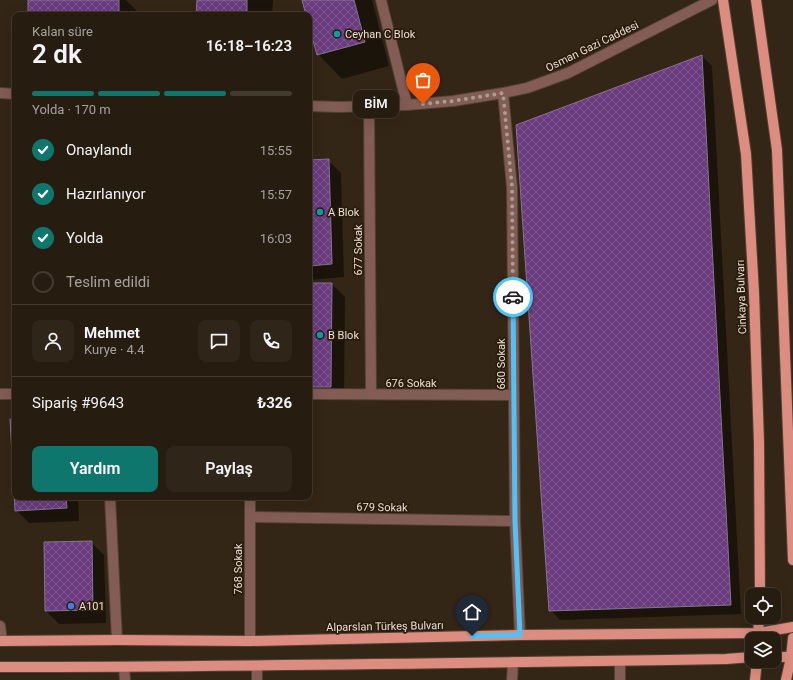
<!DOCTYPE html>
<html lang="tr">
<head>
<meta charset="utf-8">
<style>
	:root { --surface:#271c10; --page:#2f2519; --text:#f1f3f6; --muted:#a4a19f; --line:#433a30; --accent:#0f766e }
	body { margin:0; font-family:Roboto,sans-serif; background:var(--page); color:var(--text); height:100vh; display:flex; flex-direction:column; font-size:15px; white-space:nowrap }
	* { box-sizing:border-box; margin:0 }
	p { font-size:13px; color:var(--muted) }
	.icon { flex:none; width:22px; height:22px; fill:none; stroke:currentColor; stroke-width:2; stroke-linecap:round; stroke-linejoin:round }
	.map { position:relative; flex:1; overflow:hidden }
	.details { position:absolute; left:12px; top:12px; width:300px; height:488px; display:flex; flex-direction:column; background:var(--surface); border-radius:8px; box-shadow:0 4px 16px #0002,0 0 0 1px var(--line) }
	.details>* { flex:none }
	.tools { position:absolute; left:745px; top:588px; display:grid; gap:8px }
	.tools a { display:grid; place-items:center; width:36px; height:36px; border-radius:8px; background:var(--surface); box-shadow:0 4px 16px #0002,0 0 0 1px var(--line); font-size:20px }
	.pin { position:absolute; display:grid; place-items:center; width:34px; height:34px; color:#fff; margin:-41px -17px; border-radius:50% 50% 50% 0; rotate:-45deg; box-shadow:0 0 4px #0007 }
	.pin .icon { rotate:45deg }
	.courier { position:absolute; display:grid; place-items:center; width:40px; height:40px; margin:-20px; border:3px solid #4fc3f7; border-radius:50%; background:#fff; color:#222; box-shadow:0 1px 5px #0007 }
	.bubble { position:absolute; height:28px; border-radius:8px; background:var(--surface); box-shadow:0 4px 16px #0002,0 0 0 1px var(--line); font-size:13px; font-weight:600; line-height:28px; text-align:center }
	.head em { font-style:normal; font-weight:600 }
	.head div { display:flex; flex-direction:column-reverse }
	.head { display:flex; align-items:center; justify-content:space-between; height:68px; padding:0 20px }
	h1 { font-size:26px; font-weight:600; line-height:30px }
	.bar { display:grid; grid-template-columns:repeat(4,1fr); gap:6px 4px; align-content:center; height:48px; padding:0 20px }
	.bar i { height:5px; border-radius:3px; background:var(--line) }
	.bar .selected { background:var(--accent) }
	.bar p { grid-column:span 4 }
	.line { display:flex; align-items:center; gap:10px; padding:0 20px; border-top:1px solid var(--line) }
	.line div { flex:1 }
	.round { display:grid; place-items:center; flex:none; width:42px; height:42px; border-radius:8px; background:var(--page) }
	ol { padding:0 20px; list-style:none }
	li { display:flex; align-items:center; gap:12px; height:44px }
	li p { margin-inline-start:auto }
	li .icon { padding:4px; border-radius:50%; background:var(--accent); color:#fff; stroke-width:4 }
	li:last-child { color:var(--muted) }
	li i { width:22px; height:22px; border:2px solid var(--line); border-radius:50% }
	.button { display:flex; gap:8px; margin-top:auto; padding:8px 20px }
	.button a { flex:1; height:46px; border-radius:8px; background:var(--accent); color:#fff; font-size:16px; font-weight:600; line-height:46px; text-align:center }
	.button a+a { background:var(--page); color:var(--text) }
	.map>svg:first-child { display:block }
</style>
</head>
<body>
<div class="map">
<svg width="793" height="680" viewBox="0 0 793 680">
	<defs>
		<pattern id="building-cross-hatch" width="8" height="8" patternUnits="userSpaceOnUse"><rect width="8" height="8" fill="#6a3b7f"/><path d="M0 0l8 8M0 8l8-8" fill="none" stroke="#7f5790"/></pattern>
	</defs>
	<rect width="100%" height="100%" fill="#342616"/>
	<g fill="#0007">
		<path d="M29,0H126L141,15H29Z"/>
		<path d="M198,0H273L272,15H197Z"/>
		<path d="M303,0H372L389,66L342,79L318,54L309,22V15H307Z"/>
		<path d="M702,56L712,66L741,614L560,620L550,610Z"/>
		<path d="M328,160L341,173L344,277L309,280V161Z"/>
		<path d="M309,284H332L345,297L344,400H309Z"/>
		<path d="M15,497H78L79,521L29,523L16,510Z"/>
		<path d="M91,542L104,555L106,623L59,624L46,611L45,543Z"/>
	</g>
	<g fill="url(#building-cross-hatch)" stroke="#83768a">
		<rect x="28" y="0" width="91" height="15"/>
		<path d="M197,0H247V15H196Z"/>
		<path d="M302,0H354L365,42L317,55L309,26V15H306Z"/>
		<path d="M702,55L731,605L549,611L516,125Z"/>
		<path d="M329,159L332,264L309,266V160Z"/>
		<path d="M309,283H332L331,387H309Z"/>
		<path d="M10,419H15V497H66L67,508L15,511Z"/>
		<path d="M92,541L93,610L45,611L44,542Z"/>
	</g>
	<g fill="none" stroke-linecap="round" stroke-linejoin="round">
		<defs>
			<g id="minor">
				<path d="M381,0L407,105"/>
				<path d="M0,93L15,94"/>
				<path d="M503,93L512,187L515,521L520,635"/>
				<path d="M309,106L339,107L407,105L453,101L503,93L527,88L568,73L712,0"/>
				<path d="M369,106L371,394"/>
				<path d="M0,394H15"/>
				<path d="M309,394L514,395"/>
				<path d="M110,497L117,640"/>
				<path d="M250,497V641"/>
				<path d="M250,517L515,521"/>
				<path d="M0,626L2,641"/>
				<path d="M257,666V680"/>
				<path d="M124,667L125,680"/>
				<path d="M512,680L513,662"/>
				<path d="M620,680V661"/>
			</g>
			<g id="major">
				<path d="M723,0L746,154L754,293L759,443L760,595"/>
				<path d="M756,0L777,150L793,560"/>
				<path d="M758,639L759,617"/>
				<path d="M0,641L117,640L250,641L520,635L758,633L793,627"/>
				<path d="M774,657H793"/>
				<path d="M0,667C242,667 484,663 726,659L752,657"/>
				<path d="M755,680L757,661"/>
				<path d="M786,680L791,657L793,638"/>
			</g>
		</defs>
		<use href="#minor" stroke="#514334" stroke-width="12"/>
		<use href="#major" stroke="#514334" stroke-width="12"/>
		<use href="#minor" stroke="#835c55" stroke-width="10"/>
		<use href="#major" stroke="#dd8d80" stroke-width="10"/>
	</g>
	<g fill="none" stroke-linecap="round" stroke-linejoin="round">
		<path stroke="#a99e92" stroke-width="4" stroke-dasharray="0 7.2" d="M423,104L453,101L503,93L512,187L513,297"/>
		<path stroke="#4fc3f7" stroke-width="5" d="M472,636L520,635L515,521L513,297"/>
	</g>
	<g fill="#0f9aa8" stroke="#2a1c0d" stroke-width="1.5">
		<circle cx="337" cy="34" r="4"/>
		<circle cx="320" cy="212" r="4"/>
		<circle cx="320" cy="335" r="4"/>
	</g>
	<circle fill="#3f7fe0" stroke="#2a1c0d" stroke-width="1.5" cx="71" cy="606" r="4"/>
	<g text-anchor="middle" stroke-width="3.5" stroke-linejoin="round" paint-order="stroke">
		<g font-size="11" fill="#e8ded4" stroke="#2a1c0d" text-anchor="start">
			<text x="345" y="38">Ceyhan C Blok</text>
			<text x="328" y="216">A Blok</text>
			<text x="328" y="339">B Blok</text>
			<text x="79" y="610">A101</text>
		</g>
		<g font-size="11" fill="#e8ded4" stroke="#2a1c0d">
			<text transform="translate(592 46) rotate(-26)" y="4">Osman Gazi Caddesi</text>
			<text transform="translate(358 250) rotate(-90)" y="4">677 Sokak</text>
			<text transform="translate(741 297) rotate(-92)" y="4">Cinkaya Bulvarı</text>
			<text transform="translate(501 364) rotate(-90)" y="4">680 Sokak</text>
			<text x="411" y="387">676 Sokak</text>
			<text transform="translate(382 507) rotate(1)" y="4">679 Sokak</text>
			<text transform="translate(238 569) rotate(-90)" y="4">768 Sokak</text>
			<text transform="translate(385 626) rotate(-1)" y="4">Alparslan Türkeş Bulvarı</text>
		</g>
	</g>
</svg>
<div class="tools">
<a><svg class="icon" aria-label="locate" viewBox="0 0 24 24"><circle cx="12" cy="12" r="6"/><path d="M12 2v4M12 18v4M2 12h4M18 12h4"/></svg></a>
<a><svg class="icon" aria-label="layers" viewBox="0 0 24 24"><path d="M12 4l9 5-9 5-9-5zM3 14l9 5 9-5"/></svg></a>
</div>
<div class="pin" style="left:423px;top:104px;background:#ea580c"><svg class="icon" aria-label="bag" viewBox="0 0 24 24"><path d="M5 8h14l-1 12H6zM9 8a3 3 0 0 1 6 0"/></svg></div>
<div class="pin" style="left:472px;top:636px;background:#1f2937"><svg class="icon" aria-label="home" viewBox="0 0 24 24"><path d="M3 11l9-7 9 7M6 9v11h12V9"/></svg></div>
<div class="courier" style="left:513px;top:297px"><svg class="icon" aria-label="car" viewBox="0 0 24 24"><path d="M5 17H2v-5l4-1 3-4h7l3 4 3 1v5h-3M9 17h6M6 11h13"/><circle cx="7" cy="17" r="2"/><circle cx="17" cy="17" r="2"/></svg></div>
<div class="bubble" style="left:353px;top:90px;width:46px">BİM</div>
<section class="details">
<div class="head"><div><h1>2 dk</h1><p>Kalan süre</p></div><em>16:18–16:23</em></div>
<div class="bar"><i class="selected"></i><i class="selected"></i><i class="selected"></i><i></i><p>Yolda · 170 m</p></div>
<ol>
<li><svg class="icon" aria-label="check" viewBox="0 0 24 24"><path d="M5 12l5 5 9-10"/></svg>Onaylandı<p>15:55</p></li>
<li><svg class="icon" aria-label="check" viewBox="0 0 24 24"><path d="M5 12l5 5 9-10"/></svg>Hazırlanıyor<p>15:57</p></li>
<li><svg class="icon" aria-label="check" viewBox="0 0 24 24"><path d="M5 12l5 5 9-10"/></svg>Yolda<p>16:03</p></li>
<li><i></i>Teslim edildi</li>
</ol>
<div class="line" style="height:72px"><a class="round"><svg class="icon" aria-label="person" viewBox="0 0 24 24"><circle cx="12" cy="8" r="4"/><path d="M4 21q1-7 8-7t8 7"/></svg></a><div><b>Mehmet</b><p>Kurye · 4.4</p></div><a class="round"><svg class="icon" aria-label="chat" viewBox="0 0 24 24"><path d="M4 5h16v11H9l-5 4z"/></svg></a><a class="round"><svg class="icon" aria-label="phone" viewBox="0 0 24 24"><path d="M5 4h4l2 5-3 2q2 4 5 5l2-3 5 2v4C11 20 4 13 5 4z"/></svg></a></div>
<div class="line" style="height:52px"><div>Sipariş #9643</div><b>₺326</b></div>
<div class="button"><a>Yardım</a><a>Paylaş</a></div>
</section>
</div>
</body>
</html>
